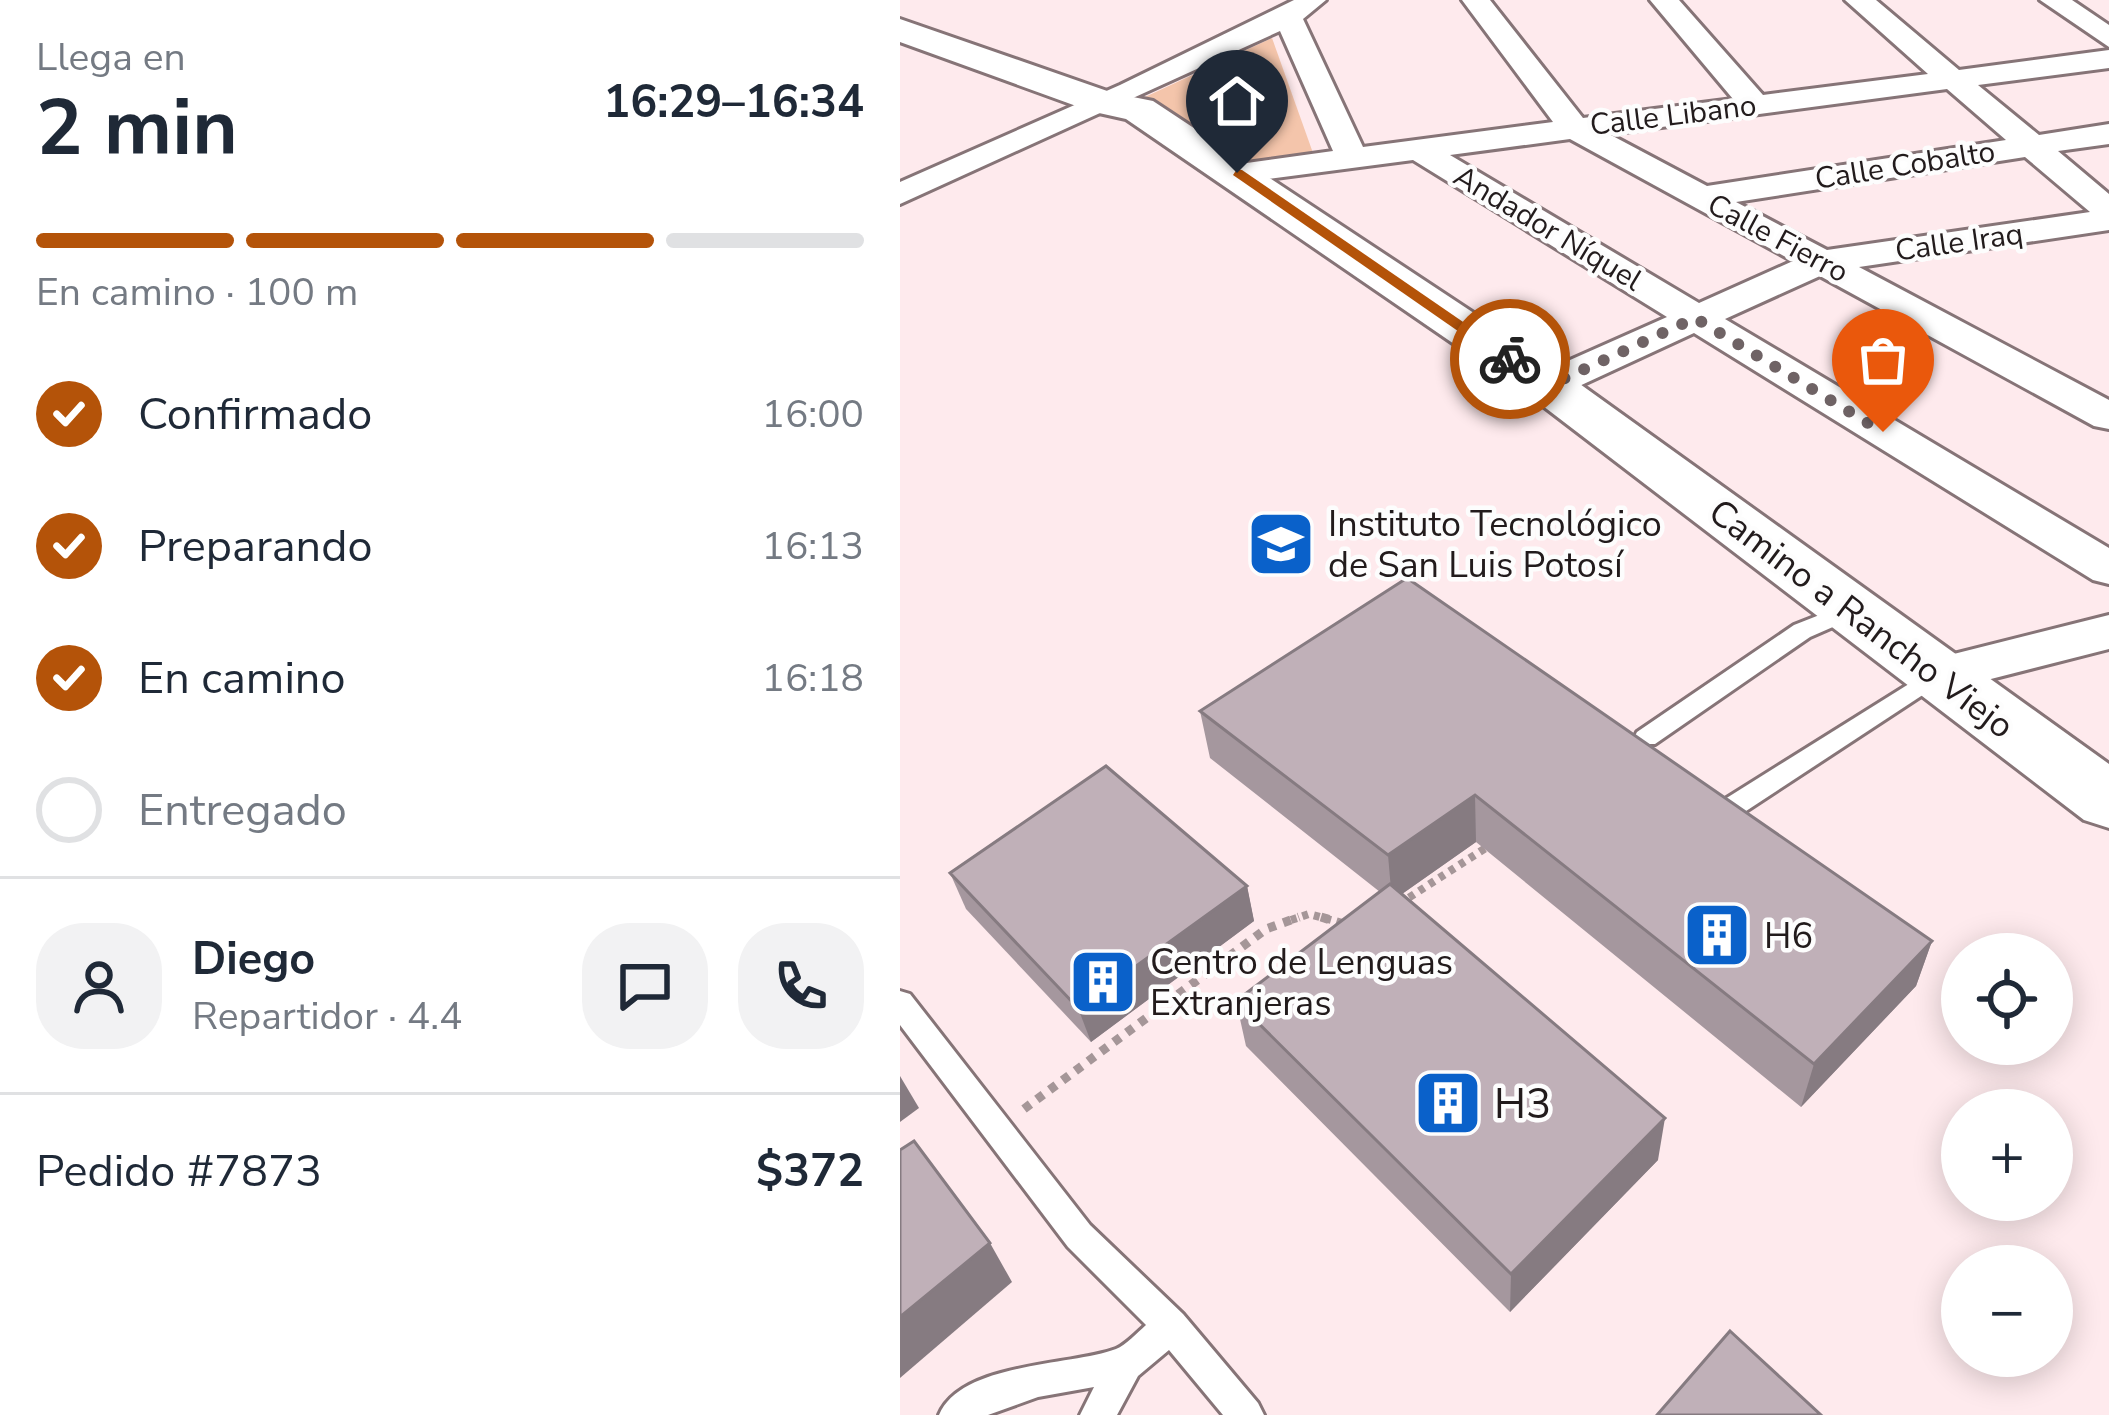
<!DOCTYPE html>
<html lang="es">
<head>
<meta charset="utf-8">
<style>
	:root { --surface:#fff; --page:#f2f2f3; --text:#1f2937; --muted:#747a83; --line:#e0e1e3; --accent:#b45309 }
	body { margin:0; font-family:"Nunito Sans",sans-serif; background:var(--page); color:var(--text); height:100vh; display:flex; flex-direction:column; font-size:45px; white-space:nowrap }
	* { box-sizing:border-box; margin:0 }
	p { font-size:39px; color:var(--muted) }
	.icon { flex:none; width:66px; height:66px; fill:none; stroke:currentColor; stroke-width:2; stroke-linecap:round; stroke-linejoin:round }
	.map { position:relative; flex:1; overflow:hidden }
	.drawer { display:flex; flex-direction:column; background:var(--surface); width:900px }
	.drawer>* { flex:none }
	.controls { position:absolute; left:1041px; top:933px; display:grid; gap:24px }
	.controls a { display:grid; place-items:center; width:132px; height:132px; border-radius:50%; background:var(--surface); box-shadow:0 6px 30px #0003; font-size:60px }
	.pin { position:absolute; display:grid; place-items:center; width:102px; height:102px; color:#fff; margin:-123px -51px; border-radius:50% 50% 50% 0; rotate:-45deg; box-shadow:0 0 12px #0007 }
	.pin .icon { rotate:45deg }
	.courier { position:absolute; display:grid; place-items:center; width:120px; height:120px; margin:-60px; border:9px solid #b45309; border-radius:50%; background:#fff; color:#222; box-shadow:0 3px 15px #0007 }
	.overview em { font-style:normal; font-weight:700 }
	.overview div { display:flex; flex-direction:column-reverse }
	.overview { display:flex; align-items:center; justify-content:space-between; height:204px; padding:0 36px }
	h1 { font-size:78px; font-weight:700; line-height:90px }
	.bar { display:grid; grid-template-columns:repeat(4,1fr); gap:18px 12px; align-content:center; height:144px; padding:0 36px }
	.bar i { height:15px; border-radius:9px; background:var(--line) }
	.bar .selected { background:var(--accent) }
	.bar p { grid-column:span 4 }
	.line { display:flex; align-items:center; gap:30px; padding:0 36px; border-top:3px solid var(--line) }
	.line div { flex:1 }
	.round { display:grid; place-items:center; flex:none; width:126px; height:126px; border-radius:48px; background:var(--page) }
	ol { padding:0 36px; list-style:none }
	li { display:flex; align-items:center; gap:36px; height:132px }
	li p { margin-inline-start:auto }
	li .icon { padding:12px; border-radius:50%; background:var(--accent); color:#fff; stroke-width:4 }
	li:last-child { color:var(--muted) }
	li i { width:66px; height:66px; border:6px solid var(--line); border-radius:50% }
	main { display:flex; flex:1; min-height:0 }
	.map>svg:first-child { display:block }
</style>
</head>
<body>
<main>
<section class="drawer">
<div class="overview"><div><h1>2 min</h1><p>Llega en</p></div><em>16:29–16:34</em></div>
<div class="bar"><i class="selected"></i><i class="selected"></i><i class="selected"></i><i></i><p>En camino · 100 m</p></div>
<ol>
<li><svg class="icon" aria-label="check" viewBox="0 0 24 24"><path d="M5 12l5 5 9-10"/></svg>Confirmado<p>16:00</p></li>
<li><svg class="icon" aria-label="check" viewBox="0 0 24 24"><path d="M5 12l5 5 9-10"/></svg>Preparando<p>16:13</p></li>
<li><svg class="icon" aria-label="check" viewBox="0 0 24 24"><path d="M5 12l5 5 9-10"/></svg>En camino<p>16:18</p></li>
<li><i></i>Entregado</li>
</ol>
<div class="line" style="height:216px"><a class="round"><svg class="icon" aria-label="person" viewBox="0 0 24 24"><circle cx="12" cy="8" r="4"/><path d="M4 21q1-7 8-7t8 7"/></svg></a><div><b>Diego</b><p>Repartidor · 4.4</p></div><a class="round"><svg class="icon" aria-label="chat" viewBox="0 0 24 24"><path d="M4 5h16v11H9l-5 4z"/></svg></a><a class="round"><svg class="icon" aria-label="phone" viewBox="0 0 24 24"><path d="M5 4h4l2 5-3 2q2 4 5 5l2-3 5 2v4C11 20 4 13 5 4z"/></svg></a></div>
<div class="line" style="height:156px"><div>Pedido #7873</div><b>$372</b></div>
</section>
<div class="map">
<svg width="1209" height="1415" viewBox="0 0 1209 1415">
	<rect width="100%" height="100%" fill="#feeaed"/>
	<path fill="#f4c5ab" d="M372,38L413,153L338,162L245,97Z"/>
	<g fill="none" stroke-linecap="round" stroke-linejoin="round">
		<defs>
			<g id="lane">
				<path d="M950,603L961,611L958,616L910,637L755,744H737L734,738L737,732L894,625Z"/>
				<path d="M1036,667L1048,675L1044,681L843,813H825L821,806L825,799Z"/>
				<path d="M0,991L10,994L190,1225L283,1314L358,1403L364,1415H323L269,1350L238,1376L217,1415H180L194,1387L138,1397L88,1415H39C61,1362 171,1366 216,1349C226,1345 237,1333 246,1325L168,1247L0,1025Z"/>
			</g>
			<g id="street">
				<path d="M394,0H426L403,19L463,147L653,122L562,0H590L683,118L833,99L750,0H779L863,95L1028,74L945,0H976L1059,70L1209,50V68L1078,85L1139,135L1209,124V144L1158,151L1209,194V230L959,267L1209,400V429L1194,426L920,276L825,319L1209,548V584L1193,580L794,333L662,394H634L628,385L634,376L767,317L513,160L337,183L325,180L320,173L325,166L433,151L380,31L0,204V182L220,85ZM1047,89L1106,140L807,186L709,134ZM670,139L893,261L799,303L550,155ZM1125,157L1190,212L927,250L836,202Z"/>
				<path d="M1140,0H1172L1209,25V47Z"/>
				<path d="M1209,615V649L1036,693L1018,687L1011,675L1018,663Z"/>
			</g>
			<path id="secondary" d="M0,19L213,93L253,101L666,374L1209,764V828L1184,820L630,396L226,119L190,111L0,42Z"/>
		</defs>
		<use href="#lane" stroke="#867477" stroke-width="6"/>
		<use href="#street" stroke="#867477" stroke-width="6"/>
		<use href="#secondary" stroke="#867477" stroke-width="6"/>
		<g stroke="#a59698" stroke-width="8" stroke-dasharray="6 6" stroke-linecap="butt">
			<path d="M499,904L592,844"/>
			<path d="M391,920L409,914L431,920"/>
		</g>
		<g stroke="#a59698" stroke-width="9" stroke-dasharray="8 8" stroke-linecap="butt">
			<path d="M421,917L447,925"/>
			<path d="M124,1109L366,929L399,917"/>
		</g>
		<use href="#lane" fill="#fff" fill-rule="evenodd"/>
		<use href="#street" fill="#fff" fill-rule="evenodd"/>
		<use href="#secondary" fill="#fff" fill-rule="evenodd"/>
	</g>
	<g fill="#a5979e">
		<path d="M507,578L1032,941L1016,986L901,1107L576,842L502,894L758,1160L610,1312L346,1046L336,1001L480,892L310,758L300,711Z"/>
		<path d="M50,873L347,886L354,921L191,1042L66,909Z"/>
	</g>
	<g fill="#867b81">
		<path d="M575,795L576,842L492,901L488,855Z"/>
		<path d="M347,886L354,921L191,1042L178,1008Z"/>
		<path d="M1032,941L1016,986L901,1107L914,1064Z"/>
		<path d="M0,1076L19,1108L0,1122Z"/>
		<path d="M765,1118L758,1160L610,1312L611,1274Z"/>
		<path d="M90,1243L112,1282L0,1378V1317Z"/>
	</g>
	<g fill="#c0b0b8" stroke="#867b81" stroke-width="3">
		<path d="M507,578L1032,941L914,1064L575,795L488,855L300,711Z"/>
		<path d="M206,766L347,886L178,1008L50,873Z"/>
		<path d="M490,884L765,1118L611,1274L336,1001Z"/>
		<path d="M14,1141L90,1243L0,1317V1150Z"/>
		<path d="M830,1331L921,1415H757Z"/>
	</g>
	<path fill="#b45309" d="M337,169L342,170L617,359L604,363L333,175Z"/>
	<g fill="none" stroke-linecap="round" stroke-linejoin="round">
		<path stroke="#6f6365" stroke-width="12" stroke-dasharray="0 21.6" d="M610,359L648,386L795,318L983,432"/>
	</g>
	<defs>
		<symbol id="university-square" viewBox="-11 -11 22 22"><rect x="-9" y="-9" width="18" height="18" rx="4" fill="#0a61ca" stroke="#fdfdfd"/><path d="M0-5L7-2L0 1L-7-2ZM-4 1L0 2.5L4 1V4Q0 6-4 4Z" fill="#fff"/></symbol>
		<symbol id="building-square" viewBox="-11 -11 22 22"><rect x="-9" y="-9" width="18" height="18" rx="4" fill="#0a61ca" stroke="#fdfdfd"/><path d="M-4-6H4V6H1V3H-1V6H-4ZM-2.5-4.3h1.7v1.8h-1.7ZM.8-4.3h1.7v1.8H.8ZM-2.5-1h1.7V.8h-1.7ZM.8-1h1.7V.8H.8Z" fill="#fff"/></symbol>
	</defs>
	<g fill-rule="evenodd">
		<use href="#university-square" x="343" y="506" width="76" height="76"/>
		<use href="#building-square" x="779" y="897" width="76" height="76"/>
		<use href="#building-square" x="165" y="944" width="76" height="76"/>
		<use href="#building-square" x="510" y="1065" width="76" height="76"/>
	</g>
	<g text-anchor="middle" stroke-width="9" stroke-linejoin="round" paint-order="stroke">
		<g font-size="30" fill="#221b1c" stroke="#fdfdfd">
			<text transform="translate(773 115) rotate(-7)" y="10">Calle Libano</text>
			<text transform="translate(1005 165) rotate(-9)" y="10">Calle Cobalto</text>
			<text transform="translate(648 228) rotate(31)" y="10">Andador Níquel</text>
			<text transform="translate(878 238) rotate(28)" y="10">Calle Fierro</text>
			<text transform="translate(1059 242) rotate(-8)" y="10">Calle Iraq</text>
		</g>
		<g font-size="36" fill="#221b1c" stroke="#fdfdfd" text-anchor="start">
			<text x="428" y="536">Instituto Tecnológico<tspan x="428" dy="41">de San Luis Potosí</tspan></text>
			<text x="864" y="948">H6</text>
			<text x="250" y="974">Centro de Lenguas<tspan x="250" dy="41">Extranjeras</tspan></text>
		</g>
		<g font-size="36" fill="#221b1c" stroke="#fdfdfd">
			<text transform="translate(962 618) rotate(37)" y="13">Camino a Rancho Viejo</text>
		</g>
		<g font-size="42" fill="#221b1c" stroke="#fdfdfd" text-anchor="start">
			<text x="594" y="1118">H3</text>
		</g>
	</g>
</svg>
<div class="controls">
<a><svg class="icon" aria-label="locate" viewBox="0 0 24 24"><circle cx="12" cy="12" r="6"/><path d="M12 2v4M12 18v4M2 12h4M18 12h4"/></svg></a>
<a>+</a>
<a>−</a>
</div>
<div class="pin" style="left:983px;top:432px;background:#ea580c"><svg class="icon" aria-label="bag" viewBox="0 0 24 24"><path d="M5 8h14l-1 12H6zM9 8a3 3 0 0 1 6 0"/></svg></div>
<div class="pin" style="left:337px;top:173px;background:#1f2937"><svg class="icon" aria-label="home" viewBox="0 0 24 24"><path d="M3 11l9-7 9 7M6 9v11h12V9"/></svg></div>
<div class="courier" style="left:610px;top:359px"><svg class="icon" aria-label="bike" viewBox="0 0 24 24"><circle cx="6" cy="16" r="4"/><circle cx="18" cy="16" r="4"/><path d="M6 16l4-8h5l3 8M10 8l3 8H6M13 5h3"/></svg></div>
</div>
</main>
</body>
</html>
